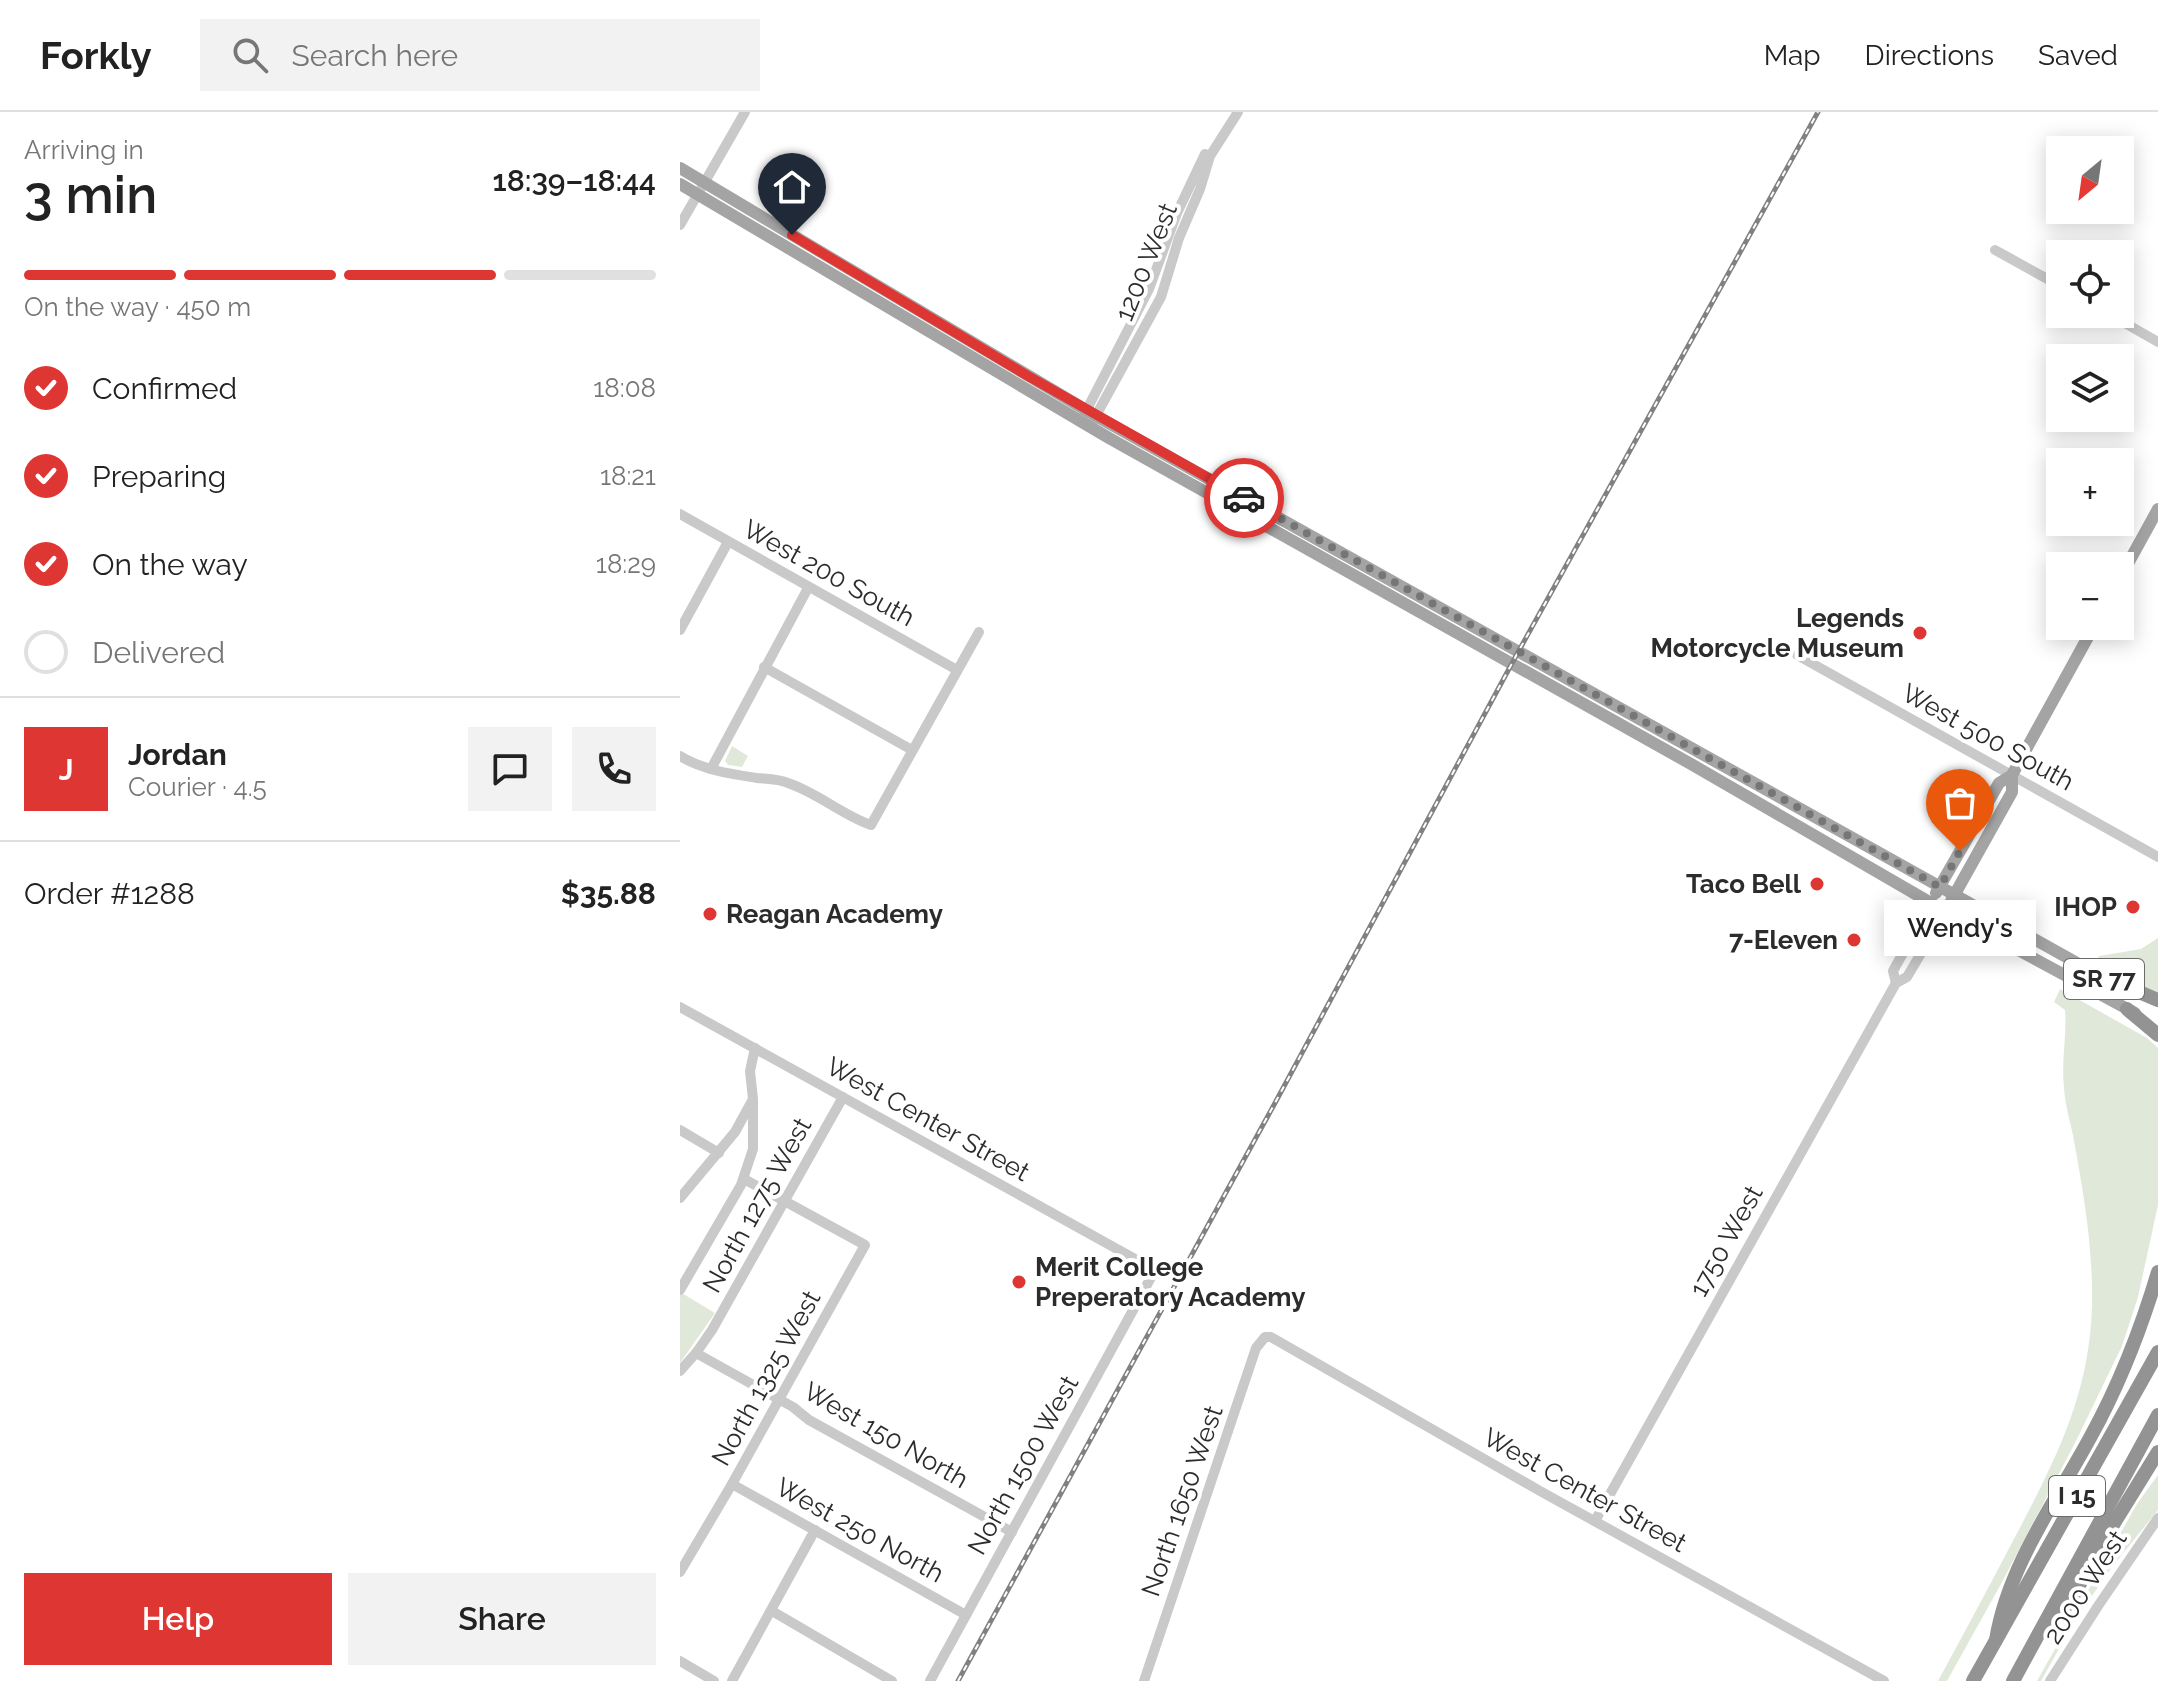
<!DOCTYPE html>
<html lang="en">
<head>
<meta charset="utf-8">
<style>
	:root { --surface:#fff; --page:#f2f2f2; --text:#222; --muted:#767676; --line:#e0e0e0; --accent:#dd3633 }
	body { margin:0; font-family:Raleway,sans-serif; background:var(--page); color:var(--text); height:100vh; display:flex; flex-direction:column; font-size:30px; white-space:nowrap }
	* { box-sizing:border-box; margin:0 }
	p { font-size:26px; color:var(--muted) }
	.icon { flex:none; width:44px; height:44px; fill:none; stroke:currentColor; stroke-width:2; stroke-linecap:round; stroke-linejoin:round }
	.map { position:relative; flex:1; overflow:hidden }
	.sheet { display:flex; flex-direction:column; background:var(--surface); width:680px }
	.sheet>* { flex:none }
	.needle { width:52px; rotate:209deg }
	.buttons { position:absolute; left:1366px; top:24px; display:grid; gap:16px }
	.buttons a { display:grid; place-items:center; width:88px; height:88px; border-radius:0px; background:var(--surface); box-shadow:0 4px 20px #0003; font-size:40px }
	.pin { position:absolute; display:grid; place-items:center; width:68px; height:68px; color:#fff; margin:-82px -34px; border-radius:50% 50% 50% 0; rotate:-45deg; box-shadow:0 0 8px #0007 }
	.pin .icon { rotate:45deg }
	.courier { position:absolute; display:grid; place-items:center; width:80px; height:80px; margin:-40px; border:6px solid #dd3633; border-radius:50%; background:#fff; color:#222; box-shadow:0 2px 10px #0007 }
	.bubble { position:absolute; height:56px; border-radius:0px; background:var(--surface); box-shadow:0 4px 20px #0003; font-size:26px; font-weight:600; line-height:56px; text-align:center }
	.summary em { font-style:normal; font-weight:600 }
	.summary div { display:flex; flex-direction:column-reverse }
	.summary { display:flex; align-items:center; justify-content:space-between; height:136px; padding:0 24px }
	h1 { font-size:52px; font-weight:600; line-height:60px }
	.bar { display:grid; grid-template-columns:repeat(4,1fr); gap:12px 8px; align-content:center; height:96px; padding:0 24px }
	.bar i { height:10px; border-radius:6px; background:var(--line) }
	.bar .selected { background:var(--accent) }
	.bar p { grid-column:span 4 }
	.line { display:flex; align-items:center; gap:20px; padding:0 24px; border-top:2px solid var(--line) }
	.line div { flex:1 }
	.round { display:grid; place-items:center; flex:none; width:84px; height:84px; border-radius:0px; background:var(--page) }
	ol { padding:0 24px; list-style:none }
	li { display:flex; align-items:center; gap:24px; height:88px }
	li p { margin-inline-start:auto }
	li .icon { padding:8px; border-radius:50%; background:var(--accent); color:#fff; stroke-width:4 }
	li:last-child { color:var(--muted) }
	li i { width:44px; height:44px; border:4px solid var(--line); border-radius:50% }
	.button { display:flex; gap:16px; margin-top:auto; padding:16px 24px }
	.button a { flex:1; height:92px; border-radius:0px; background:var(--accent); color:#fff; font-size:32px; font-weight:600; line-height:92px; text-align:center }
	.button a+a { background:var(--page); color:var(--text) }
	header { display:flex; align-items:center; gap:48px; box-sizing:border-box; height:112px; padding:0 40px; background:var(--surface); border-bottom:2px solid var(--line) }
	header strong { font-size:38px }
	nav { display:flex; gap:44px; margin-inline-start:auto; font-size:28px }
	.search { width:560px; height:72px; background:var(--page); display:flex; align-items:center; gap:20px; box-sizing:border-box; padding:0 28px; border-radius:0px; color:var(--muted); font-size:30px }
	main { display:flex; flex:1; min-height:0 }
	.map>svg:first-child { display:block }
</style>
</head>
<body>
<header>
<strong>Forkly</strong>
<div class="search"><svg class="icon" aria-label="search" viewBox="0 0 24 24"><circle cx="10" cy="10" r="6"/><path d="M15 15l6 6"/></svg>Search here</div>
<nav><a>Map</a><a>Directions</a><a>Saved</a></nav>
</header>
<main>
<section class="sheet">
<div class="summary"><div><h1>3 min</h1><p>Arriving in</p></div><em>18:39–18:44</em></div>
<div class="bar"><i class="selected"></i><i class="selected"></i><i class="selected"></i><i></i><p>On the way · 450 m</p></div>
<ol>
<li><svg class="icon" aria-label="check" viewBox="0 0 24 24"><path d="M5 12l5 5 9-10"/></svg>Confirmed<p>18:08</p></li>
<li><svg class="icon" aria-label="check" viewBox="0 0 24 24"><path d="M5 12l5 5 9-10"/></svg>Preparing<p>18:21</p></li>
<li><svg class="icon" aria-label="check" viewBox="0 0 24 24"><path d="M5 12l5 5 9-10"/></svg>On the way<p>18:29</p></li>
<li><i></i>Delivered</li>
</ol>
<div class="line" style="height:144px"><b class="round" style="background:var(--accent);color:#fff">J</b><div><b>Jordan</b><p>Courier · 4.5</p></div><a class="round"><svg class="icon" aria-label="chat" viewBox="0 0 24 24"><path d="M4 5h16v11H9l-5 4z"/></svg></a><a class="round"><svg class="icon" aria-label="phone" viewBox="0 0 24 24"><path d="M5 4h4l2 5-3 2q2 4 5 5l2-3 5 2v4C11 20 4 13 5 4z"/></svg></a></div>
<div class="line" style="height:104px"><div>Order #1288</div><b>$35.88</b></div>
<div class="button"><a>Help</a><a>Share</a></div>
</section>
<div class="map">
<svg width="1478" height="1569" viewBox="0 0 1478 1569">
	<rect width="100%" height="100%" fill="#fff"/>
	<g fill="#e0e9d9">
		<path d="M52,634L68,644L62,655L48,653L45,649Z"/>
		<path d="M1478,826V883L1416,850L1419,844L1461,837Z"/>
		<path d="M1380,877L1467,926L1478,936V1093L1458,1185L1442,1234L1396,1329L1321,1472L1267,1569H1258C1284,1521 1310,1473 1335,1425C1376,1347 1410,1282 1412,1192C1413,1137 1404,1083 1394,1029C1391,1012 1385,994 1384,976C1381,949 1387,924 1385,898L1374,890Z"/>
		<path d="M0,1180L35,1201L0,1251Z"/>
		<path d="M1478,1363V1398L1432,1455L1395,1508L1361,1569H1357L1457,1392Z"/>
	</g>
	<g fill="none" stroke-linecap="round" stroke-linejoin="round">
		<g stroke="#c9c9c9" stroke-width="10">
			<path d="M0,113L65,0"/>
			<path d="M1315,138L1380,174"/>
			<path d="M1429,202L1478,230"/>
			<path d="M404,303L469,177L497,101L525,42"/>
			<path d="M413,309L481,185L499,126L520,77L530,44L558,0"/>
			<path d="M0,402L277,558"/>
			<path d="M0,518L48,430"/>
			<path d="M1117,543L1478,745"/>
			<path d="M84,555L232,638"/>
			<path d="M0,644C23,658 51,662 77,666C87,667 99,667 108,671C138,681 162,703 191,713L299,520"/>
			<path d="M31,657L128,476"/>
			<path d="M1216,871L1213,859L1251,791"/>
			<path d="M0,895L475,1158L250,1569"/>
			<path d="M0,1018L39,1041"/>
			<path d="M0,1086L55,1020L72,989"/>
			<path d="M0,1178L61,1073L73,1037V987L70,959L75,936"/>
			<path d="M16,1241L113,1295L129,1308L332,1420"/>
			<path d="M0,1259L16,1241L32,1218L163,985"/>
			<path d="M52,1372L286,1503"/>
			<path d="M915,1409L1216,871L1227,865L1266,799"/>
			<path d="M0,1460L52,1372L185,1133L64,1067"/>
			<path d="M92,1499L212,1569"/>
			<path d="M0,1549L34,1569"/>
			<path d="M52,1569L135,1418"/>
			<path d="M464,1569L576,1236L585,1225H591L860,1379L1204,1569"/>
			<path d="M1370,1569L1418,1494L1478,1406"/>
		</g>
		<g stroke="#a4a4a4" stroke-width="12">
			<path d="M0,56L416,304L1440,875"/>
			<path d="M0,72L429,326L1011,652L1251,791L1455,901"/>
			<path d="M1440,466L1478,397"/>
			<path d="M1256,781L1319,671L1332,663L1414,514"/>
			<path d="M1271,789L1332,680V663"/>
		</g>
		<g stroke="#939393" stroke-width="14">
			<path d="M1433,871L1452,877L1478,888"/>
			<path d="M1447,897L1478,923"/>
			<path d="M1373,1507L1390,1490L1423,1429L1478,1340"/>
			<path d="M1316,1528C1328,1454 1376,1389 1411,1324C1439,1273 1461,1217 1478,1160"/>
			<path d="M1293,1569L1478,1240"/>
			<path d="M1333,1569L1478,1303"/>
		</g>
		<defs>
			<path id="rail" d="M278,1569L595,991L837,542L1138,0"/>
		</defs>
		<use href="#rail" stroke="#818181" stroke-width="5"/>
		<use href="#rail" stroke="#fff" stroke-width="2" stroke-dasharray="6" stroke-linecap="butt"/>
	</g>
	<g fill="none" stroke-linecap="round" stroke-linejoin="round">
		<path stroke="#767676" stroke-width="8" stroke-dasharray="0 14.4" d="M564,386L1260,775L1280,739"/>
		<path stroke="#dd3633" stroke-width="10" d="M112,123L348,264L564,386"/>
	</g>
	<g fill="#dd3633" stroke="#fff" stroke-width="3">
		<circle cx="1240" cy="521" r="8"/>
		<circle cx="1137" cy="772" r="8"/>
		<circle cx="1453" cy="795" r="8"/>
		<circle cx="30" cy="802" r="8"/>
		<circle cx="1174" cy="828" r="8"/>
		<circle cx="339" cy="1170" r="8"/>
	</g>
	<g text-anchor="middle" stroke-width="8" stroke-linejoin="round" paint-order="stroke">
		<g fill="#fff" stroke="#6b6b6b" stroke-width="2">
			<rect x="1384" y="847" width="80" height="40" rx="6"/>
			<rect x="1369" y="1364" width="56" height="40" rx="6"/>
		</g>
		<g font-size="24" font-weight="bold" fill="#2c2c2c">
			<text x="1424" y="875">SR 77</text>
			<text x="1397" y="1392">I 15</text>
		</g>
		<g font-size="26" fill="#2c2c2c" stroke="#fff">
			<text transform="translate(466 150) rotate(-68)" y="9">1200 West</text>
			<text transform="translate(149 461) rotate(29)" y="9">West 200 South</text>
			<text transform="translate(1308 625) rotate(29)" y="9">West 500 South</text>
			<text transform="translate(248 1007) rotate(29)" y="9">West Center Street</text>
			<text transform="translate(77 1093) rotate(-61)" y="9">North 1275 West</text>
			<text transform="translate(1046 1129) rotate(-61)" y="9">1750 West</text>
			<text transform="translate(86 1266) rotate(-61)" y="9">North 1325 West</text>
			<text transform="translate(206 1323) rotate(30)" y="9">West 150 North</text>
			<text transform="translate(343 1353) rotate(-61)" y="9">North 1500 West</text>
			<text transform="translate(905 1378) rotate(29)" y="9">West Center Street</text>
			<text transform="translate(502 1389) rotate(-71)" y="9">North 1650 West</text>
			<text transform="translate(180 1418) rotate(29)" y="9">West 250 North</text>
			<text transform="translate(1405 1475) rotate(-57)" y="9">2000 West</text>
		</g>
		<g font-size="26" font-weight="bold" fill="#2c2c2c" stroke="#fff" text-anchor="end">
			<text x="1224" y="515">Legends<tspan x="1224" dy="30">Motorcycle Museum</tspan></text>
			<text x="1121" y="781">Taco Bell</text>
			<text x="1437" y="804">IHOP</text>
			<text x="46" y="811" text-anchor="start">Reagan Academy</text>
			<text x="1158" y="837">7-Eleven</text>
			<text x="355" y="1164" text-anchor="start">Merit College<tspan x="355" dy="30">Preperatory Academy</tspan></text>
		</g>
	</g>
</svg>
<div class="buttons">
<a><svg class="needle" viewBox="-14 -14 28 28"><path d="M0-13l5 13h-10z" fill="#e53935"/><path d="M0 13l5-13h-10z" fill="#767676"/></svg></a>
<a><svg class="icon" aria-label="locate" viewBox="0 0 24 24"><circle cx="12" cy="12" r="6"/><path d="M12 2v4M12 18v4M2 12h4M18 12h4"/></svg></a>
<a><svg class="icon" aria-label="layers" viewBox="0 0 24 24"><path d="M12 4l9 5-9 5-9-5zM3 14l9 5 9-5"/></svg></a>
<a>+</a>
<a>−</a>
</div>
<div class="pin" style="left:1280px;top:739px;background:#ea580c"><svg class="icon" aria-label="bag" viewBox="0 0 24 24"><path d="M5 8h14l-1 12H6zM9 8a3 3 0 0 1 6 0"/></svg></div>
<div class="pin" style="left:112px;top:123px;background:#1f2937"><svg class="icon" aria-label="home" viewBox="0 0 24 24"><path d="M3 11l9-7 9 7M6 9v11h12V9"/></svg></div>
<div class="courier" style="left:564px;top:386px"><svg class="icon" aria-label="car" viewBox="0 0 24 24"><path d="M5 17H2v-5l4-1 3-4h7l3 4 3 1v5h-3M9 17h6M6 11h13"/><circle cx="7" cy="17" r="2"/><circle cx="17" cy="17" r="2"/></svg></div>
<div class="bubble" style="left:1204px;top:788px;width:152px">Wendy's</div>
</div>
</main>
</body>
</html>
